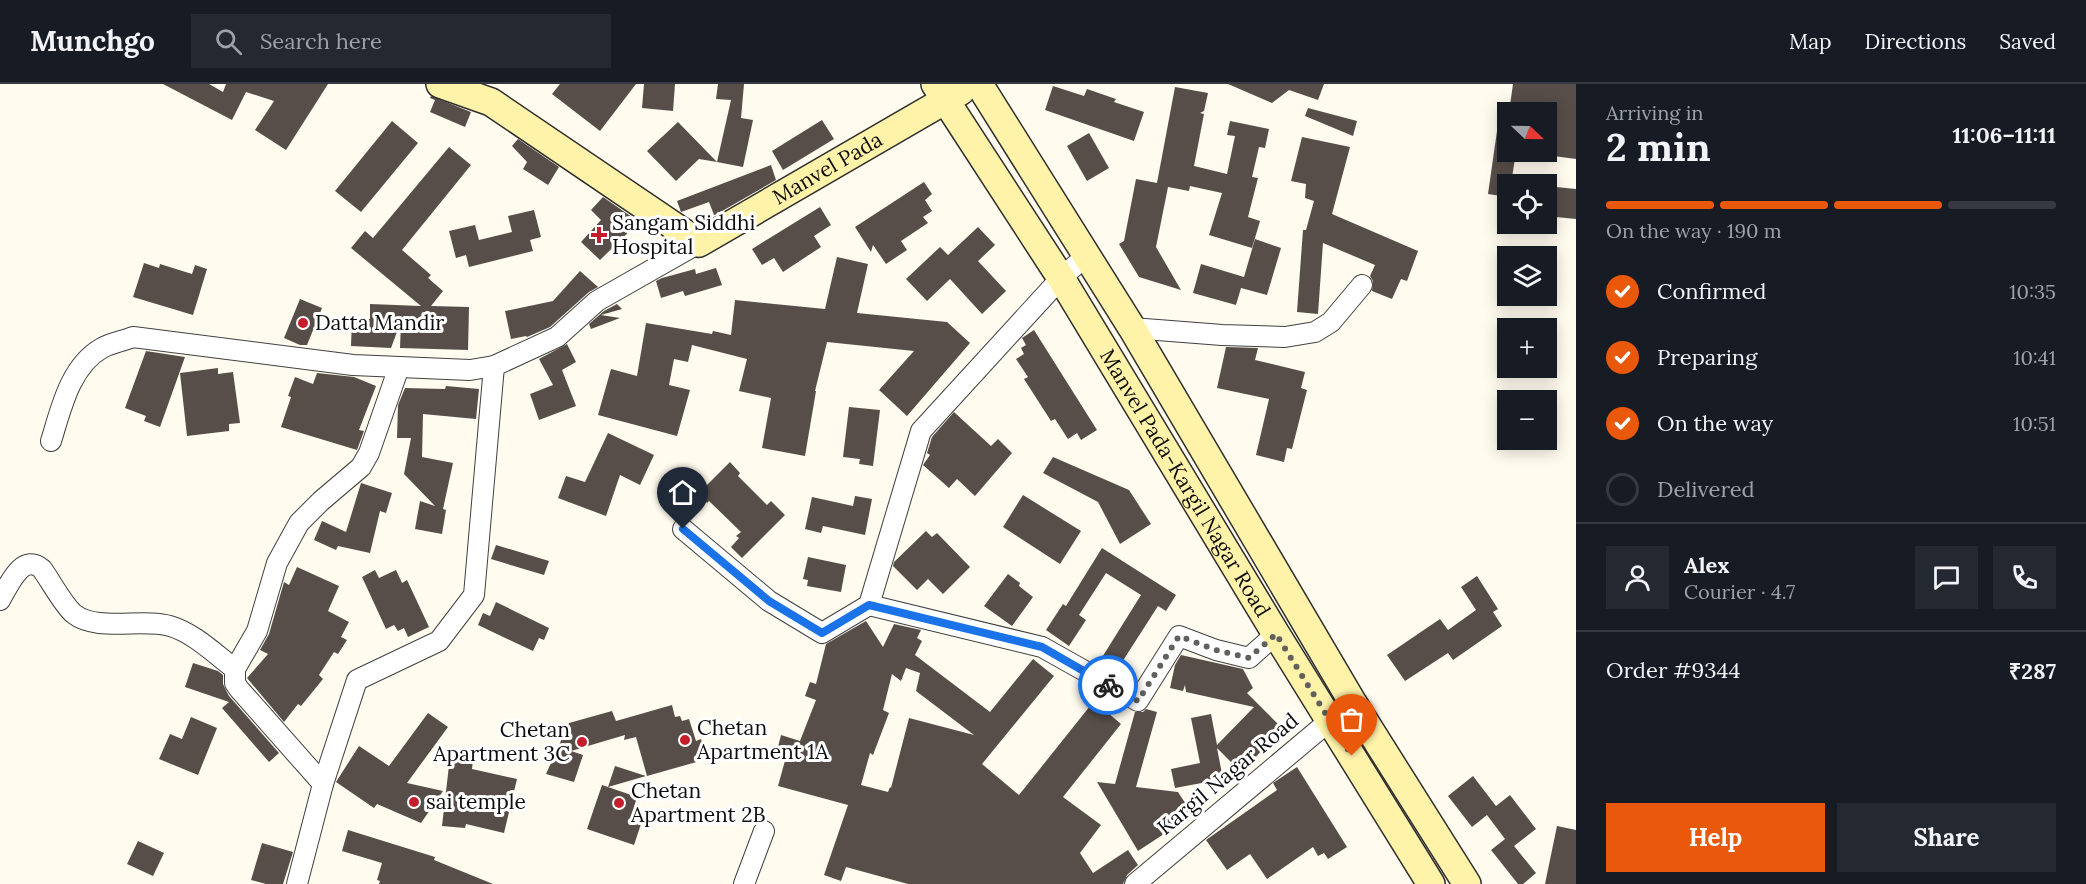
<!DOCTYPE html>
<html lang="en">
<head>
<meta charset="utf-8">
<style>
	:root { --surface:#171b24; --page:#242831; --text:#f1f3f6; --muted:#9ea1a6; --line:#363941; --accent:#ea580c }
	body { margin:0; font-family:Lora,serif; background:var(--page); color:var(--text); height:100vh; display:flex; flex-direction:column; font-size:22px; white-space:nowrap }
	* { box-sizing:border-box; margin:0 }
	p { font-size:20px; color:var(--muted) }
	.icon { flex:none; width:33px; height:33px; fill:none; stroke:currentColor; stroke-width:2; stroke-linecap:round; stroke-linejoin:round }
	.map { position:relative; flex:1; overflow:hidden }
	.details { display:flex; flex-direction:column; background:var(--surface); width:510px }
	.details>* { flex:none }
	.needle { width:39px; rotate:112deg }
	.fabs { position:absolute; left:1497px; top:18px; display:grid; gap:12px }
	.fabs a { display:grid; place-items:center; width:60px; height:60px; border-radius:0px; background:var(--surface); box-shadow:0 3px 15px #0003; font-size:30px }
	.pin { position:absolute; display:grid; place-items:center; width:51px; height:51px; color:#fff; margin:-62px -26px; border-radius:50% 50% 50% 0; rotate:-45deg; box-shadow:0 0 6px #0007 }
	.pin .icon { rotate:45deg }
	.courier { position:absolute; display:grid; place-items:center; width:60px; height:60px; margin:-30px; border:4px solid #1a73e8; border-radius:50%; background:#fff; color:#222; box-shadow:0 2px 8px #0007 }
	.summary em { font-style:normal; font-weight:700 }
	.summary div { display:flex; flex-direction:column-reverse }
	.summary { display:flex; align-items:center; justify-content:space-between; height:102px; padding:0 30px }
	h1 { font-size:39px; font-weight:700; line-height:45px }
	.bar { display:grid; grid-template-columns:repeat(4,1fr); gap:9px 6px; align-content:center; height:72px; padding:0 30px }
	.bar i { height:8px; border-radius:4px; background:var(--line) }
	.bar .on { background:var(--accent) }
	.bar p { grid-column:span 4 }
	.line { display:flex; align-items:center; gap:15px; padding:0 30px; border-top:2px solid var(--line) }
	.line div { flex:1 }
	.round { display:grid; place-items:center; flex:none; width:63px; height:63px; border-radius:0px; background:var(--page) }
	ol { padding:0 30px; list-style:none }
	li { display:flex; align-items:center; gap:18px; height:66px }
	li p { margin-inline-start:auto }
	li .icon { padding:6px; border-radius:50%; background:var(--accent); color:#fff; stroke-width:4 }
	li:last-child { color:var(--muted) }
	li i { width:33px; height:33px; border:3px solid var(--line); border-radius:50% }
	.primary-button { display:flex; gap:12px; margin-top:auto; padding:12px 30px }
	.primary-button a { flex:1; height:69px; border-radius:0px; background:var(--accent); color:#fff; font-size:24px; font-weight:700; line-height:69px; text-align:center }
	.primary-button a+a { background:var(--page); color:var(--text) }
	header { display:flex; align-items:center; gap:36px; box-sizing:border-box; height:84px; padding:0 30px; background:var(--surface); border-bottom:2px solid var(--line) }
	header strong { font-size:28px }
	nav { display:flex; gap:33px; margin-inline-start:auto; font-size:21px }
	.search { width:420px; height:54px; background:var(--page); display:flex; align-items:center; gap:15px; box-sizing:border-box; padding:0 21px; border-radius:0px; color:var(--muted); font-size:22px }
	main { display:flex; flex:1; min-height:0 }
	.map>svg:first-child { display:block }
</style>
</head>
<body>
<header>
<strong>Munchgo</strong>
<div class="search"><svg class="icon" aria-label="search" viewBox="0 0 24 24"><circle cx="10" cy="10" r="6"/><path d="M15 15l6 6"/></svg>Search here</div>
<nav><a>Map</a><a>Directions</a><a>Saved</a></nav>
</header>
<main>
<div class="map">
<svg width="1576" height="800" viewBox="0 0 1576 800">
	<rect width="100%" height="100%" fill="#fffbee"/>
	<g fill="#574e49" fill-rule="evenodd">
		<path d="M163,0H209L223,8L226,0H328L286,66L255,46L274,17L246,8L232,36Z"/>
		<path d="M560,0H636L600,47L552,10Z"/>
		<path d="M644,0H675L673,27L642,24Z"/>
		<path d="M718,0H744L741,34L753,36L743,83L717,78L731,16L716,15Z"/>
		<path d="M1228,0H1324L1318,16L1289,6L1272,19Z"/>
		<path d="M1513,0H1576V75L1546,71V28H1509Z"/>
		<path d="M1053,2L1084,12L1087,5L1116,15L1114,18L1144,28L1134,57L1045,26Z"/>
		<path d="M1175,3L1208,9L1204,27L1200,29L1204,30L1194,82L1227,90L1235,52L1227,51L1230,37L1269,45L1265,64L1259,63L1252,93L1258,94L1248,133L1260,137L1252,164L1209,151L1222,109L1190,102L1189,107L1168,103L1156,163L1181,206L1139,193L1119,160L1124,157L1136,95L1157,99Z"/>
		<path d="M431,12L471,28L465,43L430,28L435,16L430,14Z"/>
		<path d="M1308,24L1357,37L1353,52L1305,32Z"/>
		<path d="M1499,33H1508V68H1516L1511,100H1508V113L1488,110Z"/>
		<path d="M822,36L834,55L783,86L772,67Z"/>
		<path d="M392,37L418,59L361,128L335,107Z"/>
		<path d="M678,38L717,78L699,75L676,97L647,67Z"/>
		<path d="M1089,49L1109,84L1087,97L1067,62Z"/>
		<path d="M1302,53L1350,63L1332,130L1418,167L1407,197L1401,195L1392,215L1372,207L1373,197L1370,192L1375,181L1323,159L1318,230L1297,228L1303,146H1306L1314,117L1305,114L1306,100L1291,97Z"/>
		<path d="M518,55L559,83L548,101L523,85L527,78L512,62Z"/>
		<path d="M449,63L471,81L402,166L431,191L428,194L443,207L431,222L469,223L468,266L400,264L401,237L391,264L351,262L352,234L370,235V220L421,222L351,164L365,147L373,154Z"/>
		<path d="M771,81L776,96L717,130L714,131L709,118L681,128L677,117Z"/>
		<path d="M924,98L932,110L925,116L932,127L923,133L928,139L901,157L907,166L886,180L873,161L871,168L855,143Z"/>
		<path d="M1546,102L1576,105V135L1546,132Z"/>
		<path d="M603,113L639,138L600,176L581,158L601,136L591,126Z"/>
		<path d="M820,123L831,141L814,152L821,163L783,188L774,174L762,181L752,165Z"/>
		<path d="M534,126L541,153L530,156L533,167L469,183L466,171L456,174L449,147L475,141L479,156L512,148L508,132Z"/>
		<path d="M978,143L995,161L978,177L1006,207L982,230L950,195L927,217L906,195L940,163L948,171Z"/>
		<path d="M1255,155L1281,164L1267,211L1241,204L1236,221L1193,209L1201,180L1244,193Z"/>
		<path d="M837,173L868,180L857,229L947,238L970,259L907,332L879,306L914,267L827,258L815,307H816L805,372L762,364L771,314L739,307L747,275L692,261L688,278L674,275L669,301L690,306L677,352L598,331L611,285L637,292L646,239L712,250L713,247L731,251L735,216L825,225Z"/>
		<path d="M144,179L159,184L160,180L192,190L195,181L207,185L193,231L133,213Z"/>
		<path d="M716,184L722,201L685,212L683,207L661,214L656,197L662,194L695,185L696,190Z"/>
		<path d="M580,187L598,203L589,208L550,243L527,253L526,252L511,255L505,227L553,217Z"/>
		<path d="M300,215L322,224L307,261H300L284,254Z"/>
		<path d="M617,220L622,225L601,231L620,234L591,245L589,240L604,227Z"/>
		<path d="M1034,246L1097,346L1081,356L1077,349L1068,355L1055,335L1051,337L1024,295L1028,293L1016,275L1024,270L1021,264L1026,261L1022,254Z"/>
		<path d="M567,260L576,278L562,286L576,322L539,336L530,310L553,301L539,275Z"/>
		<path d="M1226,263L1258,264L1255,276L1305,288L1301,304L1307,306L1292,365L1287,364L1284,378L1256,371L1269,315L1217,304Z"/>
		<path d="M146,267L185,273L160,343L144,337L146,332L125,324Z"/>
		<path d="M218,284V290L233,288L240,339L229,340V347L187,352L180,289Z"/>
		<path d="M317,289L354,293L376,302L359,346L364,347L357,366L281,343L291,313L288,312L295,293L313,300Z"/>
		<path d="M446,302L479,305L476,335L423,330L422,373L453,379L443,425L446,426L442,450L415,445L420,417L435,422L404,390L411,354H397L398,321L405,304L445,305Z"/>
		<path d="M849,323L880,326L873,382L859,380L860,375L843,373Z"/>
		<path d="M954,328L991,362L998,355L1012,369L975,412L957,395L949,404L923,381L930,371L927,369L932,353Z"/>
		<path d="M608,349L654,371L640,401L620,391L606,432L558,414L566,392L585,398Z"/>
		<path d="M1053,373L1129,406L1151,440L1120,460L1098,418L1043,389Z"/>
		<path d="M730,378L740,389L738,392L767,421L771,417L785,431L742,474L731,463L739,454L736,452L741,448L709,417L707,419L702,413L695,419L683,407L696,394L705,403Z"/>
		<path d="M361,399L392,409L386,429L380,427L370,469L338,462L336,466L314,456L322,437L346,448Z"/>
		<path d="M1023,411L1081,447L1060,480L1003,443Z"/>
		<path d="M855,412L872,415L865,451L823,442L821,449L805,445L812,413L853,422Z"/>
		<path d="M926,447L932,453L937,449L970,483L943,510L928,495L917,506L893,482L894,478Z"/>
		<path d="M496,461L549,477L544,491L491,475Z"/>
		<path d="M1102,464L1176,511L1166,527L1158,522L1117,586L1101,575L1141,511L1106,489L1079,531L1086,536L1069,562L1046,546L1063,520L1066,522Z"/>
		<path d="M808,473L846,481L841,508L807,502L808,496L803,495Z"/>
		<path d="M297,483L339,502L328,527L349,538L341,553L347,556L338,570L334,568L319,591L323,595L301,622L298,620L284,638L247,594L268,570L260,566L269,550L284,498L289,501Z"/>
		<path d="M375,486L379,494L396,486L402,499L407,496L429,543L408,553L404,544L398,547L394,541L386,545L362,493Z"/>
		<path d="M1008,490L1020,499L1019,502L1033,513L1012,542L984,522Z"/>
		<path d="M1477,492L1498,525L1493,528L1502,542L1453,576L1448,569L1405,597L1387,571L1440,535L1448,546L1476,526L1461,503Z"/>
		<path d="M496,518L549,544L544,556L539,554L533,567L478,541L483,529L490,532Z"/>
		<path d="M866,537L883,563L894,540L921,546L917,554L922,557L915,571L990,628L1033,575L1054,592L982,680L1019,711L1094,617L1121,640L1063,713L1101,741L1080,769L1093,789L1128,766L1138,781L1127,791L1123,800H908L846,783L841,797L824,791L848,721L778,702L786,673L776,671L781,651L800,657L816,616L805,612L810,598L816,600L826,560ZM906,584L920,589L916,607L974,651L909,634L891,704L890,703L888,708L861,701L870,669L873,671L889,629L883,626L892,590L901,597Z"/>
		<path d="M1181,571L1243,585L1253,604L1247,609L1283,645L1241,688L1217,664L1223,695L1175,704L1171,685L1200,679L1191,634L1211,630L1217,661L1254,623L1186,608L1185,601L1183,607L1170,604L1175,581Z"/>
		<path d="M193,579L218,587L223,591V600L229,612L279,669L269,678L222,624L229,618L185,603Z"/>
		<path d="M672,621L675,633L680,632L682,637L689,635L696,657L701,655L707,675L647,692L636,653L624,656L625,651L571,667L583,671L574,698L546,690L569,639L612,627L616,637Z"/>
		<path d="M1146,625L1157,628L1136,703L1178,708L1193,731L1138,767L1097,698L1115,700L1135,628H1143Z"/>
		<path d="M428,629L448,643L407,699L443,707L421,739L377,720L374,724L336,698L359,662L389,682Z"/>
		<path d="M191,633L217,644L198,691L159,675L170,650L182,655Z"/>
		<path d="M450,673L473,676L472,685L517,695L504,749L466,740L465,744L442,742Z"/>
		<path d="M615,682L646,692L608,703L637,713L634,723L641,726L638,736L642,737L634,761L587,745L602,701L608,703Z"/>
		<path d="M1297,683L1347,763L1328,775L1324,769L1318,772L1313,763L1267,795L1250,770L1227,786L1206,756L1277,706L1273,699Z"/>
		<path d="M1473,692L1496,722L1510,711L1536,745L1514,762L1536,789L1523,800H1518L1491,766L1505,755L1487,731L1472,743L1448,712Z"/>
		<path d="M1557,742L1576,746V800H1545Z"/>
		<path d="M348,746L435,773L434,776L493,800H379L380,797L377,796L382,779L342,767Z"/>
		<path d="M138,757L164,769L153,792L127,780Z"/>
		<path d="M262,759L293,768L283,800H266L251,796Z"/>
	</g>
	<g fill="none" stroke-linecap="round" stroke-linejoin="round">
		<defs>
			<g id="street">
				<path d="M1132,244L1222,251L1285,253L1315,248L1331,238L1362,201"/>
				<path d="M51,357C61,325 70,282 102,264C111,259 123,257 133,253L353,281L470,286L494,282L557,253L597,217L699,159"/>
				<path d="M683,445L769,517L822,549L869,521L921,347L1061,194L1086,172"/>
				<path d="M0,516C9,501 22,468 42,485C50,496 64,522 74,530C97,548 142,534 170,542C194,549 215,570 235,585"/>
				<path d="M869,521L1042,563L1138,617L1179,552L1216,566L1249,574L1276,550"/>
				<path d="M323,700L239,605L235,599V585L257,547L277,479L299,439L321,417L361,383L369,369L399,283"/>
				<path d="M297,800L323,700L357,596L439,557L474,511L494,282"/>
				<path d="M744,800L764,747"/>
				<path d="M1135,800L1340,628"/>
			</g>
			<g id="secondary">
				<path id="s1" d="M440,0L491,18L699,159L961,7"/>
				<path id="s2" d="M935,0L1061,194L1276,550L1431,800"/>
				<path d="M979,0L1132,244L1353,619L1467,800"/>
			</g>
		</defs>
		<use href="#street" stroke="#404040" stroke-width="22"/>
		<use href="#secondary" stroke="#2f2f2f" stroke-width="30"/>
		<use href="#street" stroke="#fff" stroke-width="20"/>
		<use href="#secondary" stroke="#fff2a9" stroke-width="27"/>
	</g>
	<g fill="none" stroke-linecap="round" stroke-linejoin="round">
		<path stroke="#62605c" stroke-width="6" stroke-dasharray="0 10.8" d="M1108,601L1138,617L1179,552L1216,566L1249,574L1276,550L1352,672"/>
		<path stroke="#1a73e8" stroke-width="8" d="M683,445L769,517L822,549L869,521L1042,563L1108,601"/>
	</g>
	<g fill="#c61d2c" stroke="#fff" stroke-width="2">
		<path d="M596 142h6v6h6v6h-6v6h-6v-6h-6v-6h6z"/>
		<circle cx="303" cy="239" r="6"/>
		<circle cx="685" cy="656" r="6"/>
		<circle cx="582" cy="658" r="6"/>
		<circle cx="414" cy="718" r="6"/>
		<circle cx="619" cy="719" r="6"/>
	</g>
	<g text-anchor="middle" stroke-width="6" stroke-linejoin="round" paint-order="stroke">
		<g font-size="21" fill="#0d0d0d" stroke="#fff">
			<text dy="7" stroke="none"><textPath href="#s1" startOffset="454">Manvel Pada</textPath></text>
			<text dy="7" stroke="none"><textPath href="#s2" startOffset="471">Manvel Pada-Kargil Nagar Road</textPath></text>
			<text transform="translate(1228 690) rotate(-40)" y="7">Kargil Nagar Road</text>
		</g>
		<g font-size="21" fill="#0d0d0d" stroke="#fff" text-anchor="start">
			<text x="612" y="146">Sangam Siddhi<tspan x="612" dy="24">Hospital</tspan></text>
			<text x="315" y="246">Datta Mandir</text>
			<text x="697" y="651">Chetan<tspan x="697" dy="24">Apartment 1A</tspan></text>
			<text x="570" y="653" text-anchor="end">Chetan<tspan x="570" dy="24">Apartment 3C</tspan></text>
			<text x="631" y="714">Chetan<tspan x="631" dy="24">Apartment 2B</tspan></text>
			<text x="426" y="725">sai temple</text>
		</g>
	</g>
</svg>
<div class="fabs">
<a><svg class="needle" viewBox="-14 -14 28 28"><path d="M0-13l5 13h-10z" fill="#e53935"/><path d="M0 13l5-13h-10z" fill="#9ea1a6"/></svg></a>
<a><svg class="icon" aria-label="locate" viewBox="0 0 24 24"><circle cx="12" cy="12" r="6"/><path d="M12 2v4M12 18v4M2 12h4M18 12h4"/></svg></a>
<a><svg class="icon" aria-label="layers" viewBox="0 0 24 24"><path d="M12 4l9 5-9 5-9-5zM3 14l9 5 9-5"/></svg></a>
<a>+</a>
<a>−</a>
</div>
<div class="pin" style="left:1352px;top:672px;background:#ea580c"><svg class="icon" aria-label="bag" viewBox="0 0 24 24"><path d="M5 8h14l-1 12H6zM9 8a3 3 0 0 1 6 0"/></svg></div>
<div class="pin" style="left:683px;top:445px;background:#1f2937"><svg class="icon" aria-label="home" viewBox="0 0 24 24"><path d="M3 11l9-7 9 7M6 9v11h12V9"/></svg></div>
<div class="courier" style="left:1108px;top:601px"><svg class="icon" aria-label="bike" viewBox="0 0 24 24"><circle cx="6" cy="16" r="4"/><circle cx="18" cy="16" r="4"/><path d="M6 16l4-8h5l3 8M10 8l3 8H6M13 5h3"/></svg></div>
</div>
<section class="details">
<div class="summary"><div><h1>2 min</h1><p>Arriving in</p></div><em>11:06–11:11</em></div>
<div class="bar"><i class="on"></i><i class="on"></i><i class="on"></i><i></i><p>On the way · 190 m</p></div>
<ol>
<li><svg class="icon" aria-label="check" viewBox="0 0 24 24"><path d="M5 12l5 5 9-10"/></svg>Confirmed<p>10:35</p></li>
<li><svg class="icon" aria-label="check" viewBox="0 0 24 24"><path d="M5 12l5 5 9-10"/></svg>Preparing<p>10:41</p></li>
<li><svg class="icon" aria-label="check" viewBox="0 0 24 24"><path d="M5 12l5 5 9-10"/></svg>On the way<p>10:51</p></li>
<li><i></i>Delivered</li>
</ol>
<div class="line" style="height:108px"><a class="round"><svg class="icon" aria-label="person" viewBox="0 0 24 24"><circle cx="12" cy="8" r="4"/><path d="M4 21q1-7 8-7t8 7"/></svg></a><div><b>Alex</b><p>Courier · 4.7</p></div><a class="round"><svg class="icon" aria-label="chat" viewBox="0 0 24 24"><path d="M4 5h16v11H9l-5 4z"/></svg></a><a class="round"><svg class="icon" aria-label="phone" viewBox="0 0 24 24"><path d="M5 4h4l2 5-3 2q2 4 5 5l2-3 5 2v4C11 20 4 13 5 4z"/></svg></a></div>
<div class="line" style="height:78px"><div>Order #9344</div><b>₹287</b></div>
<div class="primary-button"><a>Help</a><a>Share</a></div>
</section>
</main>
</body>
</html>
